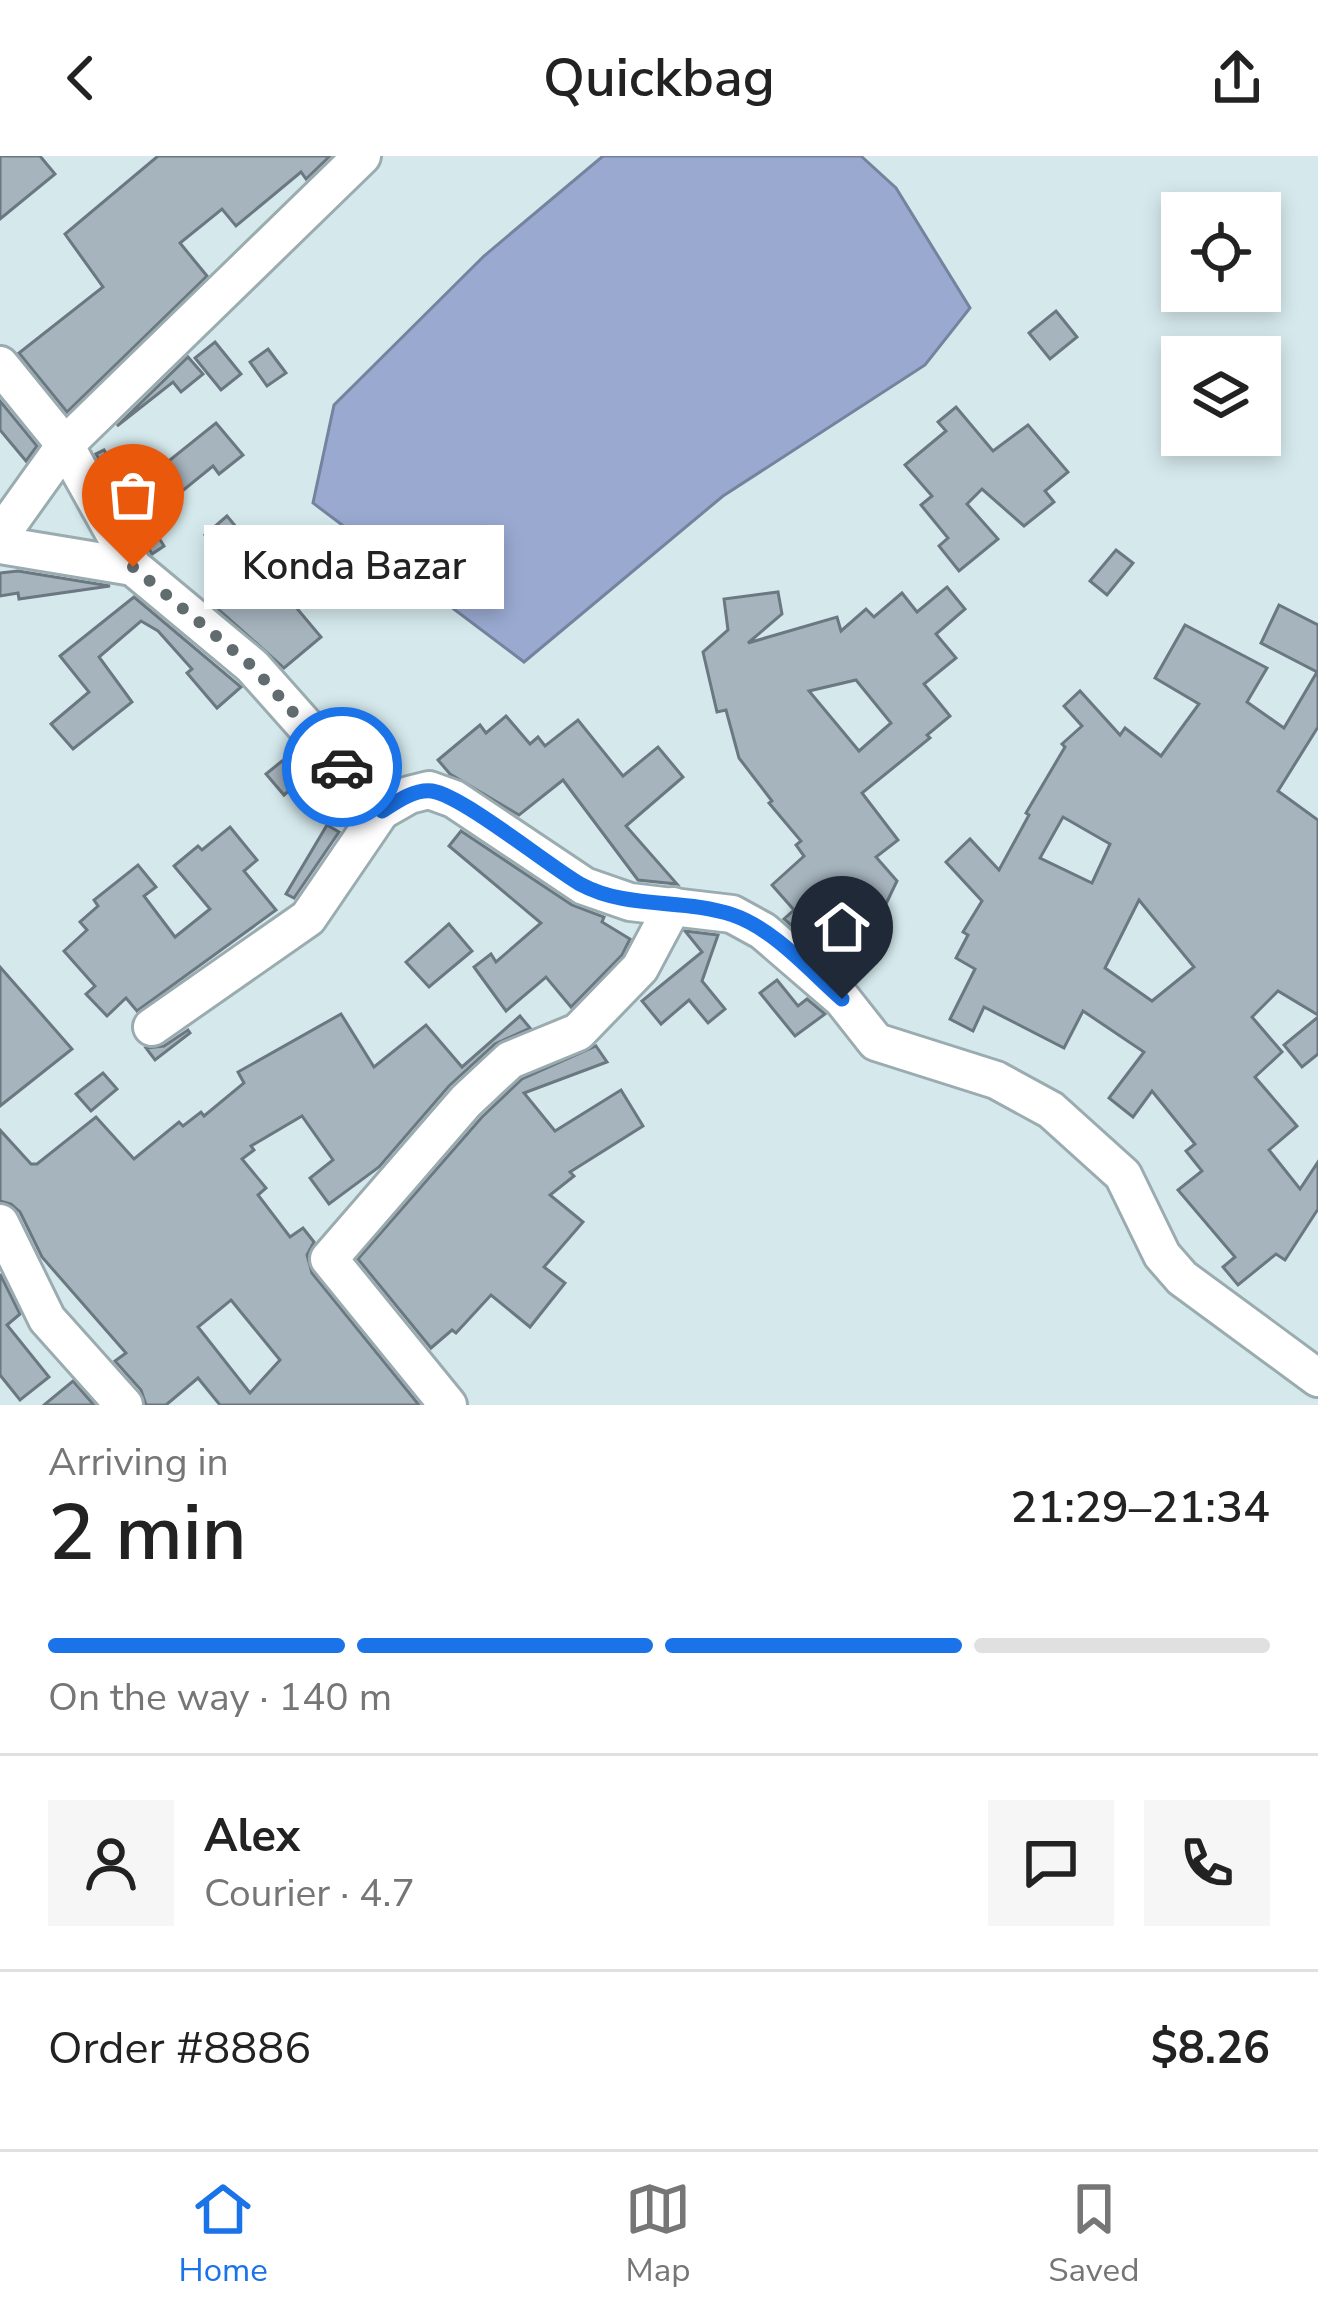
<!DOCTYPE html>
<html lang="en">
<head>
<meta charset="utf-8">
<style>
	:root { --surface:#fff; --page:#f6f6f6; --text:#222; --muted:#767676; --line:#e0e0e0; --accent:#1a73e8 }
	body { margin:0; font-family:"Nunito Sans",sans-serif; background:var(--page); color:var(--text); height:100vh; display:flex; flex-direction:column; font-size:45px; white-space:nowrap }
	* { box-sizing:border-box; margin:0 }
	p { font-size:39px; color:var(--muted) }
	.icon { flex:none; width:66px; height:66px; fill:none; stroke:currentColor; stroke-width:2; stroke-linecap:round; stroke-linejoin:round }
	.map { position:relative; height:1249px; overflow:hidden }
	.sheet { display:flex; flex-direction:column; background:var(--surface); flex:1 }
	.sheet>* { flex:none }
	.tools { position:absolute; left:1161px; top:36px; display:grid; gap:24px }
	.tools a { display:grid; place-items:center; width:120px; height:120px; border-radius:0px; background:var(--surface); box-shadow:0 6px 18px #0003; font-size:60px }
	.pin { position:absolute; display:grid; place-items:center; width:102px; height:102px; color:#fff; margin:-123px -51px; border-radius:50% 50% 50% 0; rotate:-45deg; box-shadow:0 0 12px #0007 }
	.pin .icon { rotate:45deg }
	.courier { position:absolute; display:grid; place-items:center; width:120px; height:120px; margin:-60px; border:9px solid #1a73e8; border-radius:50%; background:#fff; color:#222; box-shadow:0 3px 15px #0007 }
	.bubble { position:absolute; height:84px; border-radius:0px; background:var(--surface); box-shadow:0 6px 18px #0003; font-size:39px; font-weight:600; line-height:84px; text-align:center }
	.head em { font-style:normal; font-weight:600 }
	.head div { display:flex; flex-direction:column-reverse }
	.head { display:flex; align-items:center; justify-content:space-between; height:204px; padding:0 48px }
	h1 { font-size:78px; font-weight:600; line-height:90px }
	.bar { display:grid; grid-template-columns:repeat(4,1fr); gap:18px 12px; align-content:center; height:144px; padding:0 48px }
	.bar i { height:15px; border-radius:9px; background:var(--line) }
	.bar .current { background:var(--accent) }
	.bar p { grid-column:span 4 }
	.line { display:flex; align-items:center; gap:30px; padding:0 48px; border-top:3px solid var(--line) }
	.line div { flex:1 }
	.round { display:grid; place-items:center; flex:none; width:126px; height:126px; border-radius:0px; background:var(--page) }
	header { display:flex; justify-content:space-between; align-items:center; height:156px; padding:0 48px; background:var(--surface); font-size:54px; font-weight:600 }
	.menu { display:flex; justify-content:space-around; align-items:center; height:168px; border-top:3px solid var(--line); background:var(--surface); font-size:33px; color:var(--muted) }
	.menu a { display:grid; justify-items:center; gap:6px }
	.menu .current { color:var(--accent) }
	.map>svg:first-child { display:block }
</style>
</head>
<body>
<header><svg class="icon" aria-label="back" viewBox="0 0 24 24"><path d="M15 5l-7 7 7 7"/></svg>Quickbag<svg class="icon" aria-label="share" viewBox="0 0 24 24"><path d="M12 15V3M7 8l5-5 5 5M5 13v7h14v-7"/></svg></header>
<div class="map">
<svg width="1318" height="1249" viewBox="0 0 1318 1249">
	<rect width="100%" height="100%" fill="#d5e9ec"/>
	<path fill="#99a9d0" stroke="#75839e" stroke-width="3" d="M603,0H861L896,32L970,152L925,209L723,340L524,506L313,347L334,249L484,100Z"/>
	<g fill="#a6b4be" stroke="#6b7882" stroke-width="3" fill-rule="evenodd">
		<path d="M0,0H40L55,18L0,63Z"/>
		<path d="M158,0H330L306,23L301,16L236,70L222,53L180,87L207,120L67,256L19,197L103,131L65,78Z"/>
		<path d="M1056,155L1077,181L1050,203L1029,177Z"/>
		<path d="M215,186L241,218L221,234L195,202Z"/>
		<path d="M268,193L286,217L267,230L250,206Z"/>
		<path d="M188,201L203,218L181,236L173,226L117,270Z"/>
		<path d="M0,245L37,290L26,305L0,274Z"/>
		<path d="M956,251L993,295L1028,269L1068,316L1045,335L1054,346L1024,370L982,333L967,348L998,383L959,415L939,390L948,382L921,349L932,340L905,309L946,275L938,266Z"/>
		<path d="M216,267L243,299L219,318L213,310L175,341L155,316Z"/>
		<path d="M104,294L164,390L152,398L96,298Z"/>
		<path d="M227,360L256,395L252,399L321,481L284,512L207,443L238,419L205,379Z"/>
		<path d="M1116,394L1133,407L1107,439L1090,425Z"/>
		<path d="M18,415L110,430L19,443L18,437L0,440V417Z"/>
		<path d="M947,431L965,453L936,478L956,502L924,528L950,560L927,579L930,582L862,637L898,684L876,701L897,725L871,779L829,759L805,781L784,763L794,754L772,729L804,700L796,689L801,685L769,647L772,645L739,602L726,554L717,556L703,496L728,474L724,443L778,436L782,458L748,487L837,461L841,475L866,453L874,461L902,437L917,456ZM856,524L891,567L859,595L809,535Z"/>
		<path d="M134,441L241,531L217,552L187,517L192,513L158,475L141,465L99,501L132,546L73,593L51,568L89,536L60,500Z"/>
		<path d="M1279,449L1318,469V571L1278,635L1318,664V859L1278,835L1252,861L1282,896L1255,921L1297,970L1269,994L1300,1033L1318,1006V1053L1285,1104L1276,1098L1238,1129L1223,1111L1235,1101L1178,1034L1202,1015L1186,995L1195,988L1152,935L1133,961L1109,942L1144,896L1083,855L1064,892L984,851L973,875L950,863L975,813L956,802L968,779L963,776L982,745L946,706L970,683L999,714L1029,659L1026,657L1065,591L1062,588L1082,570L1064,550L1080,535L1120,579L1125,572L1161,600L1199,548L1155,522L1185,469L1267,512L1247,546L1284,572L1317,516L1261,487ZM1063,661L1110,688L1092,727L1040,702ZM1139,744L1194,811L1152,845L1105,812Z"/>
		<path d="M506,560L530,588L538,581L545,590L578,564L623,620L658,591L683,621L626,670L677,728L638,724L563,624L519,659L450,618L438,604L480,569L486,577Z"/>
		<path d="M304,603L333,635L323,644L294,612Z"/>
		<path d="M282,605L300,625L284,639L266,618Z"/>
		<path d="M327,669L339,676L294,742L286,738Z"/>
		<path d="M230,671L257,704L244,715L276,754L137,855L126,842L107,860L86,838L95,830L64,795L87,774L80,766L98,750L94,744L138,709L156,731L144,740L175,781L210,753L174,710L198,690L202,694Z"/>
		<path d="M461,675L572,749L604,761L602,766L630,783L622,799L571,851L546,821L506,855L474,811L491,798L496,806L541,767L449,690Z"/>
		<path d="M449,768L472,795L429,831L406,806Z"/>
		<path d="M685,775L718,779L702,825L725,853L708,867L689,844L661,868L642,845L702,796Z"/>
		<path d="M0,811L72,893L0,950Z"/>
		<path d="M777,824L798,850L807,843L825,858L795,880L760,837Z"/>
		<path d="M341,858L374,911L426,869L462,911L520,860L530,872L495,888L449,930L379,1011L329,1048L310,1022L333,1004L302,960L251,990L254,994L242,1003L266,1032L258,1039L290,1081L303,1072L314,1086L307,1099L312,1117L419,1249H220L198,1222L166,1249H146L141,1234L115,1205L126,1197L42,1101L20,1056L11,1048L0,1045V974L31,1008H37L96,961L134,1003L179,966L183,970L201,956L204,960L244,927L238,916ZM231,1144L280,1204L250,1237L198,1171Z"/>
		<path d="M1318,861V898L1302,911L1284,889Z"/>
		<path d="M188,874L190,877L155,904L146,892L164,890Z"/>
		<path d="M596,890L607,906L524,937L555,975L621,934L643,970L570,1016L574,1020L550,1039L583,1066L544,1111L565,1127L530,1171L491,1139L456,1177L452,1174L431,1192L358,1103L482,961L522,923Z"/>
		<path d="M103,917L117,933L91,955L76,938Z"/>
		<path d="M0,1118L20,1158L7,1169L49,1221L20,1244L0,1219Z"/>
		<path d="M73,1225L94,1249H44Z"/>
	</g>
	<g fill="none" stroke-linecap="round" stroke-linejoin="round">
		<defs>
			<g id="minor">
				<path d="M0,209L65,289L133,411L252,510L381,655"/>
				<path d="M0,380L65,289L362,0"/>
				<path d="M0,389L133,411"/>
				<path d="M152,871L308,762L381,655L409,639L429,634L454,643L584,730L630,746L732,758L763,775L842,843L876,886L996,924L1051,954L1123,1019L1162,1099L1182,1122L1318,1222"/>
				<path d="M0,1067L47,1163L124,1249"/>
				<path d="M448,1249L329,1103L466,945L510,904L578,876L640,812L673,750"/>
			</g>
		</defs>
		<use href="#minor" stroke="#9aacb0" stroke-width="42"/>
		<use href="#minor" stroke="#fff" stroke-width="36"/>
	</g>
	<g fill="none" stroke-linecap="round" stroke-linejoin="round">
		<path stroke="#606c6e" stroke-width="12" stroke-dasharray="0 21.6" d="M133,411L252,510L342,611"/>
		<path stroke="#1a73e8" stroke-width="15" d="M342,611L382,655C396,646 414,633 432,635C463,640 546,708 580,728C628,754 683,742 733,759C774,773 810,815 842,843"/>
	</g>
</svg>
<div class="tools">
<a><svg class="icon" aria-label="locate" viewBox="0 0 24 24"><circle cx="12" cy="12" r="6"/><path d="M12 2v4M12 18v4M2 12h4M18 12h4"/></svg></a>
<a><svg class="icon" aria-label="layers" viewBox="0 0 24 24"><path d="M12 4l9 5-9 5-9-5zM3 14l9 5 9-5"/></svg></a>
</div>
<div class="pin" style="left:133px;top:411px;background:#ea580c"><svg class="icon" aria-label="bag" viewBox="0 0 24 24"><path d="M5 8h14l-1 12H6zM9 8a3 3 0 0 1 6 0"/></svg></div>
<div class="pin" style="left:842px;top:843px;background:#1f2937"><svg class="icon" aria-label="home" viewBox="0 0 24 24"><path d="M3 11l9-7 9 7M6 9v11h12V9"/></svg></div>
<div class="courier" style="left:342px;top:611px"><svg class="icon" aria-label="car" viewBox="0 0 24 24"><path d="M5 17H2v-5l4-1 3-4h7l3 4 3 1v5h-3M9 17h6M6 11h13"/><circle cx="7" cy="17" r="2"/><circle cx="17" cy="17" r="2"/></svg></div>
<div class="bubble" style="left:204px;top:369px;width:300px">Konda Bazar</div>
</div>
<section class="sheet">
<div class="head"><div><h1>2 min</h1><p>Arriving in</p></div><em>21:29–21:34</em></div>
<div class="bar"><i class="current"></i><i class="current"></i><i class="current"></i><i></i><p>On the way · 140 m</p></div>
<div class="line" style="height:216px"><a class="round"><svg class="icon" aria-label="person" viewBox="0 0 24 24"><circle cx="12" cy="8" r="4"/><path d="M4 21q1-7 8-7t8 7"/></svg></a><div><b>Alex</b><p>Courier · 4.7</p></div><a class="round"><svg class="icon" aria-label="chat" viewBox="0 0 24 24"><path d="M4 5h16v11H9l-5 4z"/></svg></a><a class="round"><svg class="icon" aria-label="phone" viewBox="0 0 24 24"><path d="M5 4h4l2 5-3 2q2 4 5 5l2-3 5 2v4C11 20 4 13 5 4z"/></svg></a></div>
<div class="line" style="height:156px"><div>Order #8886</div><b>$8.26</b></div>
</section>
<nav class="menu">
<a class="current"><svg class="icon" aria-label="home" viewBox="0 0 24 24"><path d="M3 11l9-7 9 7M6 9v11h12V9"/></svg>Home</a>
<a><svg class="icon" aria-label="map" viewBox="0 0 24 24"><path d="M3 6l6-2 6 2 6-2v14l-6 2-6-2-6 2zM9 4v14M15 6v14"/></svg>Map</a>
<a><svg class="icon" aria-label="saved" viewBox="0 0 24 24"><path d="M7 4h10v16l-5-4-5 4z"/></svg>Saved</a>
</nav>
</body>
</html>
